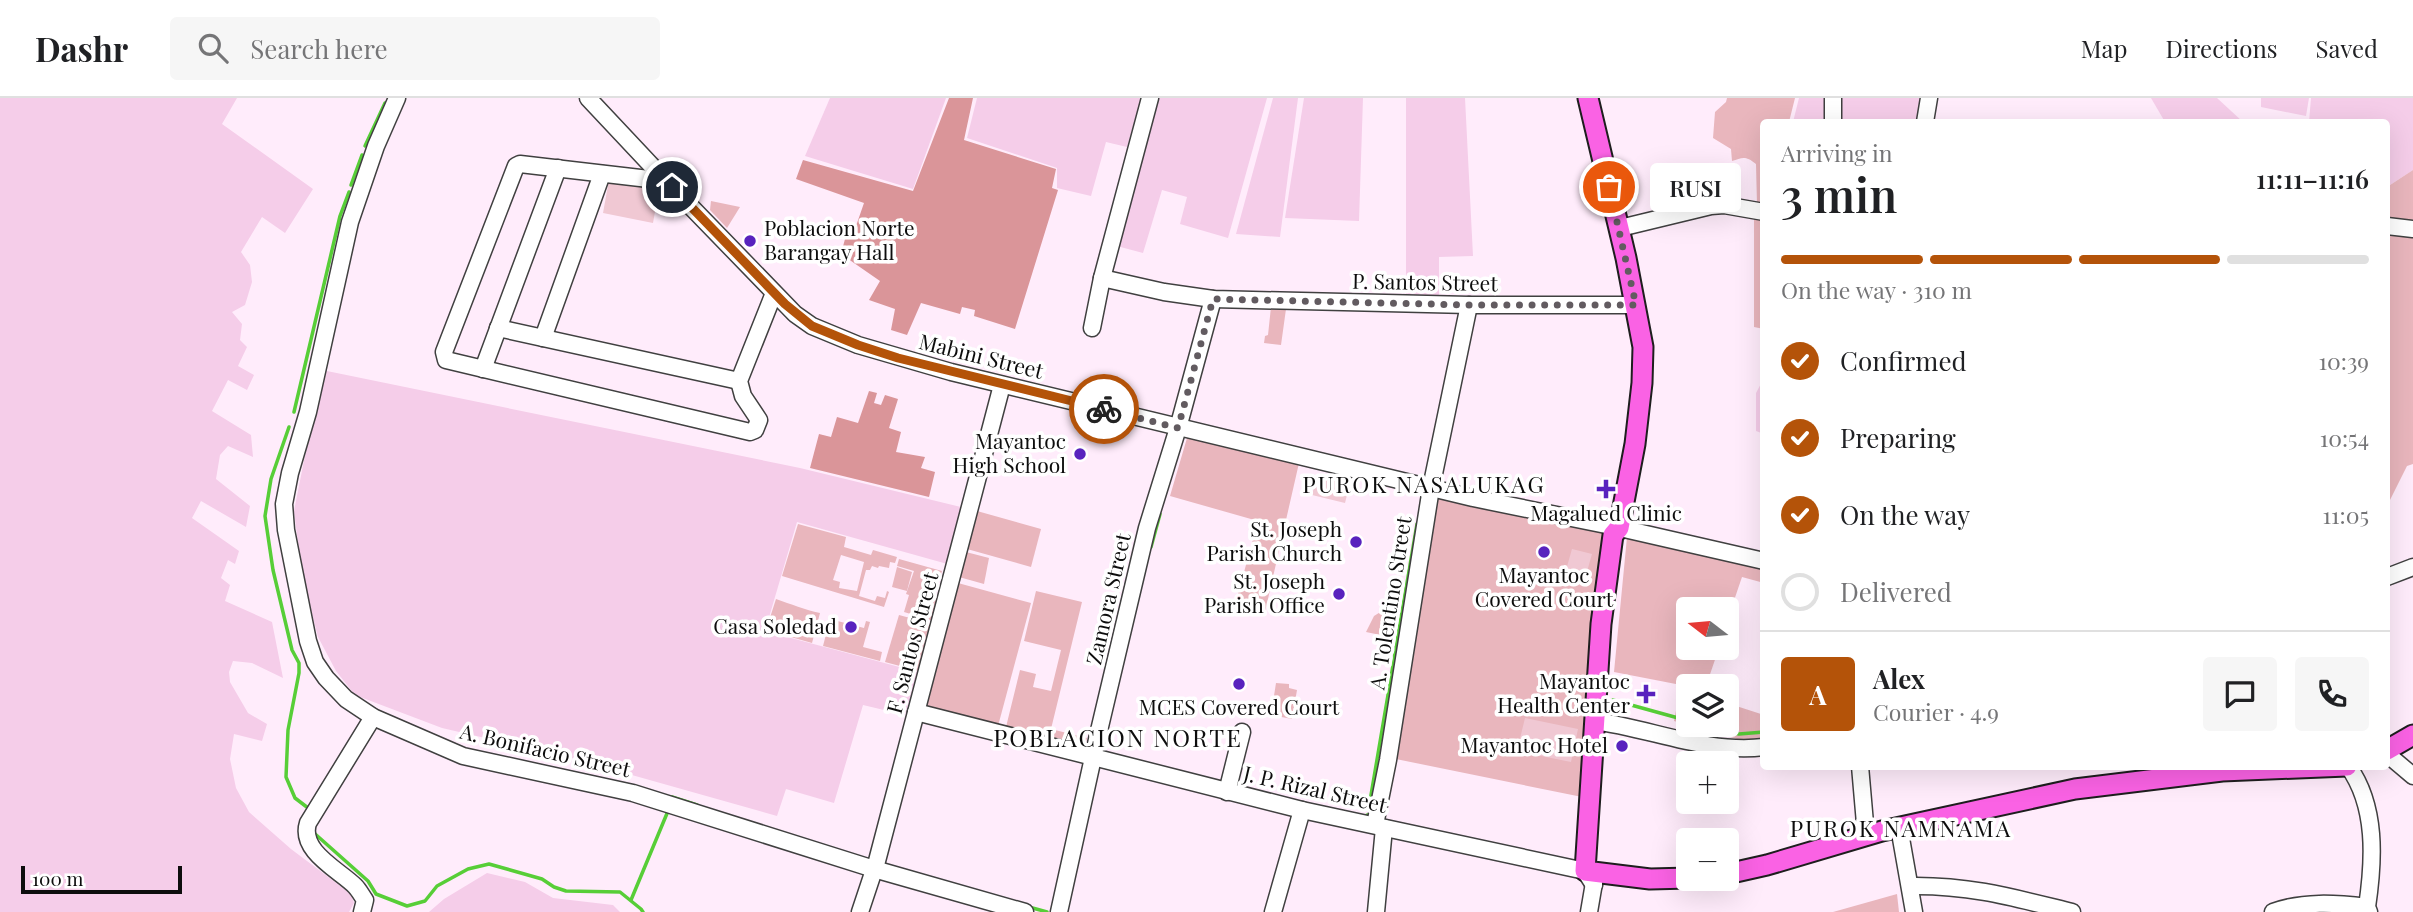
<!DOCTYPE html>
<html lang="en">
<head>
<meta charset="utf-8">
<style>
	:root { --surface:#fff; --page:#f6f6f6; --text:#202124; --muted:#757577; --line:#e0e0e0; --accent:#b45309 }
	body { margin:0; font-family:"Playfair Display",serif; background:var(--page); color:var(--text); height:100vh; display:flex; flex-direction:column; font-size:26px; white-space:nowrap }
	* { box-sizing:border-box; margin:0 }
	p { font-size:23px; color:var(--muted) }
	.icon { flex:none; width:38px; height:38px; fill:none; stroke:currentColor; stroke-width:2; stroke-linecap:round; stroke-linejoin:round }
	.map { position:relative; flex:1; overflow:hidden }
	.details { position:absolute; left:1760px; top:21px; width:630px; height:651px; display:flex; flex-direction:column; background:var(--surface); border-radius:7px; box-shadow:0 7px 28px #0002 }
	.details>* { flex:none }
	.needle { width:46px; rotate:286deg }
	.fabs { position:absolute; left:1676px; top:499px; display:grid; gap:14px }
	.fabs a { display:grid; place-items:center; width:63px; height:63px; border-radius:7px; background:var(--surface); box-shadow:0 7px 28px #0002; font-size:35px }
	.scale { position:absolute; left:21px; bottom:18px; width:161px; box-sizing:border-box; padding-left:7px; border:4px solid #0d0d0d; border-top:0; font-size:19px; line-height:24px; white-space:nowrap; color:#0d0d0d; -webkit-text-stroke:5px #fff; paint-order:stroke }
	.pin { position:absolute; display:grid; place-items:center; width:60px; height:60px; color:#fff; margin:-30px; border:4px solid #fff; border-radius:50%; box-shadow:0 2px 7px #0007 }
	.courier { position:absolute; display:grid; place-items:center; width:70px; height:70px; margin:-35px; border:5px solid #b45309; border-radius:50%; background:#fff; color:#222; box-shadow:0 2px 9px #0007 }
	.bubble { position:absolute; height:49px; border-radius:7px; background:var(--surface); box-shadow:0 7px 28px #0002; font-size:23px; font-weight:600; line-height:49px; text-align:center }
	.headline em { font-style:normal; font-weight:600 }
	.headline div { display:flex; flex-direction:column-reverse }
	.headline { display:flex; align-items:center; justify-content:space-between; height:119px; padding:0 21px }
	h1 { font-size:46px; font-weight:600; line-height:52px }
	.bar { display:grid; grid-template-columns:repeat(4,1fr); gap:10px 7px; align-content:center; height:84px; padding:0 21px }
	.bar i { height:9px; border-radius:5px; background:var(--line) }
	.bar .current { background:var(--accent) }
	.bar p { grid-column:span 4 }
	.line { display:flex; align-items:center; gap:18px; padding:0 21px; border-top:2px solid var(--line) }
	.line div { flex:1 }
	.round { display:grid; place-items:center; flex:none; width:74px; height:74px; border-radius:7px; background:var(--page) }
	ol { padding:0 21px; list-style:none }
	li { display:flex; align-items:center; gap:21px; height:77px }
	li p { margin-inline-start:auto }
	li .icon { padding:7px; border-radius:50%; background:var(--accent); color:#fff; stroke-width:4 }
	li:last-child { color:var(--muted) }
	li i { width:38px; height:38px; border:4px solid var(--line); border-radius:50% }
	header { display:flex; align-items:center; gap:42px; box-sizing:border-box; height:98px; padding:0 35px; background:var(--surface); border-bottom:2px solid var(--line) }
	header strong { font-size:33px }
	nav { display:flex; gap:38px; margin-inline-start:auto; font-size:24px }
	.search { width:490px; height:63px; background:var(--page); display:flex; align-items:center; gap:18px; box-sizing:border-box; padding:0 24px; border-radius:7px; color:var(--muted); font-size:26px }
	.map>svg:first-child { display:block }
</style>
</head>
<body>
<header>
<strong>Dashr</strong>
<div class="search"><svg class="icon" aria-label="search" viewBox="0 0 24 24"><circle cx="10" cy="10" r="6"/><path d="M15 15l6 6"/></svg>Search here</div>
<nav><a>Map</a><a>Directions</a><a>Saved</a></nav>
</header>
<div class="map">
<svg width="2413" height="814" viewBox="0 0 2413 814">
	<rect width="100%" height="100%" fill="#ffecfb"/>
	<g fill="#f5cde9">
		<path d="M0,0H237L222,26L313,91L285,135L262,119L241,154L250,167L252,184L245,207L232,214L242,226L240,242L247,249L238,268L254,277L247,292L228,282L212,313L251,337L253,359L228,348L220,357L216,381L250,408L246,429L201,403L192,420L239,453L235,466L228,462L221,480L230,487L225,503L272,524L283,580L252,565L233,563L229,574L230,584L248,615L267,626L262,643L234,636L230,661L236,690L249,714L291,751L351,796L354,805L349,814H0Z"/>
		<path d="M830,0H946L913,91L805,58Z"/>
		<path d="M977,0H1141L1127,49L1106,44L1091,98L1057,90V70L967,40Z"/>
		<path d="M1152,0H1267L1228,140L1180,126L1187,99L1162,92L1143,155L1113,147Z"/>
		<path d="M1273,0H1298L1280,139L1236,136Z"/>
		<path d="M1304,0H1363L1359,123L1285,120Z"/>
		<path d="M1406,0H1465L1473,158L1439,159V200L1406,201Z"/>
		<path d="M1799,0H1922L1919,24H1793Z"/>
		<path d="M2151,0H2217L2243,24H2165Z"/>
		<path d="M2261,0H2309L2306,18L2261,9Z"/>
		<path d="M2311,0H2413V72L2387,89V24H2309Z"/>
		<path d="M322,272L800,370L965,410L951,467L797,424L765,533L918,574L905,617L863,607L834,705L786,691L777,718L568,659L442,630L355,597L336,573L318,539L302,477L294,413Z"/>
		<path d="M1764,280V336L1756,333V295Z"/>
		<path d="M487,775L525,784L553,800L613,807L620,814H429L444,801Z"/>
	</g>
	<g fill="#e9b6bd" fill-rule="evenodd">
		<path d="M1727,0H1795L1789,24H1764V108L1757,107L1756,66C1745,57 1742,60 1732,63L1731,51L1713,40L1715,14L1726,4Z"/>
		<path d="M2413,72V366L2407,368L2387,408V89Z"/>
		<path d="M711,103L740,109L727,130L710,112Z"/>
		<path d="M1754,119H1764V231L1754,229Z"/>
		<path d="M1271,209L1286,211L1281,247L1264,245L1265,238L1268,237Z"/>
		<path d="M1187,340L1299,365L1265,514L1235,507L1258,423L1170,398Z"/>
		<path d="M1434,398L1609,435L1587,700L1391,660Z"/>
		<path d="M977,413L1041,431L1031,469L967,451Z"/>
		<path d="M798,426L846,439L844,449L871,457L873,452L897,459L895,465L890,464L889,470L879,468L878,470L872,468L870,472H866L859,498L875,503L877,498L885,500L887,493L889,494L884,509L782,478ZM841,457L864,464L857,493L839,490L840,484L833,482Z"/>
		<path d="M1627,439L1764,471V485L1742,479L1727,523V511H1689V550H1719L1706,588H1689V626H1727V605L1764,617V640L1741,642L1674,623L1681,587L1614,574Z"/>
		<path d="M966,454L989,460L984,486L959,479Z"/>
		<path d="M899,461L942,473L933,499L943,502L937,524L904,514L909,497L906,496L914,473L897,468Z"/>
		<path d="M897,469L912,474L907,493L892,489Z"/>
		<path d="M958,485L1031,505L998,628L925,609Z"/>
		<path d="M1036,493L1082,504L1051,631L1087,640L1085,648L1006,629L1020,572L1036,576L1033,589L1051,593L1061,552L1024,543Z"/>
		<path d="M776,501C791,506 805,512 820,515L812,545L766,532Z"/>
		<path d="M1390,508H1400L1395,540L1366,534L1374,518Z"/>
		<path d="M899,517L936,527L922,574L885,564Z"/>
		<path d="M830,521L864,530L866,523L870,524L863,549L882,554L880,563L823,548Z"/>
		<path d="M1276,585L1289,586V590L1297,592L1292,621L1271,617Z"/>
		<path d="M1897,796L1899,814H1833Z"/>
	</g>
	<g fill="#da9599">
		<path d="M949,0H973L964,42L1056,71L1052,90L1058,92L1015,231L974,218L975,212L962,209L960,216L921,205L907,237L891,232L895,211L869,202L880,183L841,156L849,126L856,128L864,105L796,81L803,62L913,93Z"/>
		<path d="M869,293L877,295L874,305L881,307L885,297L898,301L889,330L901,334L896,354L925,359L921,370L935,374L929,399L810,370L819,336L831,339L837,319L858,325Z"/>
	</g>
	<g fill="#f0c8d3">
		<path d="M609,82L659,91L653,125L603,115Z"/>
		<path d="M1317,377L1350,385L1345,405L1312,397Z"/>
		<path d="M1572,451L1592,456L1584,484L1564,479Z"/>
		<path d="M1525,620L1578,631L1571,664L1517,653Z"/>
	</g>
	<g fill="none" stroke-linecap="round" stroke-linejoin="round">
		<g stroke="#57ce37" stroke-width="3.5">
			<path d="M365,48L385,5"/>
			<path d="M351,87L362,57"/>
			<path d="M294,314L340,118L349,94"/>
			<path d="M289,329L271,381L265,418L273,472L292,552L299,565V575L288,632L286,679L295,700L312,713"/>
			<path d="M1151,449L1160,416"/>
			<path d="M1613,602L1689,623"/>
			<path d="M1703,626L1739,636L1764,634"/>
			<path d="M672,699L697,707"/>
			<path d="M1370,703L1417,426"/>
			<path d="M1367,717H1368"/>
			<path d="M314,735L368,783L376,796L407,808L425,803L437,788L468,771L489,766L542,781L554,789L566,793L620,794L641,811L643,814"/>
			<path d="M631,802L668,713"/>
			<path d="M1029,809L1047,814"/>
		</g>
		<defs>
			<g id="minor">
				<path d="M397,0L376,48L350,124L308,314L290,375L284,406L286,432L308,543L315,564L326,580L346,601L373,619L463,658L633,695L874,771L1025,814"/>
				<path d="M588,0L666,83L795,216L812,228L858,247L951,274L1473,400L1611,428L1764,463"/>
				<path d="M1833,24V0"/>
				<path d="M1925,24L1929,0"/>
				<path d="M666,83L520,66L516,68L444,254L446,262L750,334L755,332L759,322L743,298L739,283L774,195"/>
				<path d="M2387,128L2413,131"/>
				<path d="M1620,130L1711,108L1724,107L1764,114"/>
				<path d="M1102,180L1164,194L1213,201L1469,207H1636"/>
				<path d="M498,230L739,283"/>
				<path d="M1092,230L1102,180L1150,0"/>
				<path d="M543,240L602,76"/>
				<path d="M483,271L558,70"/>
				<path d="M2387,479L2413,469"/>
				<path d="M916,614L1302,712L1585,773L1594,787"/>
				<path d="M1594,623C1650,630 1706,656 1764,649"/>
				<path d="M2387,656L2413,678"/>
				<path d="M1860,668L1866,737"/>
				<path d="M2348,668C2377,708 2374,762 2367,809L2369,814"/>
				<path d="M1227,694L1242,634"/>
				<path d="M1375,727L1388,662L1431,390L1469,207"/>
				<path d="M1899,729L1914,814"/>
				<path d="M1910,788C1970,787 2015,800 2072,814"/>
				<path d="M362,814L365,802C362,798 359,792 355,788C339,772 299,753 308,725L373,619"/>
				<path d="M860,814L877,763L1002,287"/>
				<path d="M1059,814L1098,637L1147,430L1178,330L1213,201"/>
				<path d="M1273,814L1302,712"/>
				<path d="M1376,814L1384,730"/>
				<path d="M1589,814L1595,779"/>
				<path d="M2273,814C2303,803 2335,805 2367,809"/>
			</g>
			<g id="major">
				<path d="M1588,0L1626,160L1643,249L1642,285L1635,346L1619,430L1613,437L1601,526L1585,773L1650,781L1689,780"/>
				<path d="M2387,652L2413,637"/>
				<path d="M1727,776L1767,767L1882,733L2075,691L2222,673L2347,668"/>
			</g>
		</defs>
		<use href="#minor" stroke="#404040" stroke-width="19"/>
		<use href="#major" stroke="#1e1e1e" stroke-width="23"/>
		<use href="#minor" stroke="#fff" stroke-width="16"/>
		<use href="#major" stroke="#fa62e4" stroke-width="19"/>
	</g>
	<g fill="none" stroke-linecap="round" stroke-linejoin="round">
		<path stroke="#625b60" stroke-width="7" stroke-dasharray="0 12.6" d="M1104,311L1178,330L1213,201L1469,207H1636L1609,89"/>
		<path stroke="#b45309" stroke-width="9" d="M672,89L785,206L812,228L858,247L898,260L1104,311"/>
	</g>
	<g fill="#5823be" stroke="#fff" stroke-width="2.5">
		<circle cx="750" cy="143" r="7"/>
		<circle cx="1080" cy="356" r="7"/>
		<path d="M1602.5 380.5h7v7h7v7h-7v7h-7v-7h-7v-7h7z"/>
		<circle cx="1356" cy="444" r="7"/>
		<circle cx="1544" cy="454" r="7"/>
		<circle cx="1339" cy="496" r="7"/>
		<circle cx="851" cy="529" r="7"/>
		<circle cx="1239" cy="586" r="7"/>
		<path d="M1642.5 585.5h7v7h7v7h-7v7h-7v-7h-7v-7h7z"/>
		<circle cx="1622" cy="648" r="7"/>
	</g>
	<g text-anchor="middle" stroke-width="7" stroke-linejoin="round" paint-order="stroke">
		<g font-size="21" fill="#0d0d0d" stroke="#fff" text-anchor="end">
			<text x="764" y="138" text-anchor="start">Poblacion Norte<tspan x="764" dy="24">Barangay Hall</tspan></text>
			<text x="1066" y="351">Mayantoc<tspan x="1066" dy="24">High School</tspan></text>
			<text x="1606" y="423" text-anchor="middle">Magalued Clinic</text>
			<text x="1342" y="439">St. Joseph<tspan x="1342" dy="24">Parish Church</tspan></text>
			<text x="1544" y="485" text-anchor="middle">Mayantoc<tspan x="1544" dy="24">Covered Court</tspan></text>
			<text x="1325" y="491">St. Joseph<tspan x="1325" dy="24">Parish Office</tspan></text>
			<text x="837" y="536">Casa Soledad</text>
			<text x="1630" y="591">Mayantoc<tspan x="1630" dy="24">Health Center</tspan></text>
			<text x="1239" y="617" text-anchor="middle">MCES Covered Court</text>
			<text x="1608" y="655">Mayantoc Hotel</text>
		</g>
		<g font-size="21" fill="#0d0d0d" stroke="#fff">
			<text transform="translate(1425 185) rotate(1)" y="7">P. Santos Street</text>
			<text transform="translate(981 259) rotate(14)" y="7">Mabini Street</text>
			<text transform="translate(1109 501) rotate(-77)" y="7">Zamora Street</text>
			<text transform="translate(1391 505) rotate(-81)" y="7">A. Tolentino Street</text>
			<text transform="translate(913 545) rotate(-75)" y="7">F. Santos Street</text>
			<text transform="translate(545 653) rotate(13)" y="7">A. Bonifacio Street</text>
			<text transform="translate(1315 692) rotate(13)" y="7">J. P. Rizal Street</text>
		</g>
		<g font-size="23" letter-spacing="2" fill="#0d0d0d" stroke="#fff">
			<text x="1424" y="395">PUROK NASALUKAG</text>
			<text x="1901" y="739">PUROK NAMNAMA</text>
		</g>
		<g font-size="24" letter-spacing="2" fill="#0d0d0d" stroke="#fff">
			<text x="1118" y="649">POBLACION NORTE</text>
		</g>
	</g>
</svg>
<div class="fabs">
<a><svg class="needle" viewBox="-14 -14 28 28"><path d="M0-13l5 13h-10z" fill="#e53935"/><path d="M0 13l5-13h-10z" fill="#757577"/></svg></a>
<a><svg class="icon" aria-label="layers" viewBox="0 0 24 24"><path d="M12 4l9 5-9 5-9-5zM3 14l9 5 9-5"/></svg></a>
<a>+</a>
<a>−</a>
</div>
<div class="scale">100 m</div>
<div class="pin" style="left:1609px;top:89px;background:#ea580c"><svg class="icon" aria-label="bag" viewBox="0 0 24 24"><path d="M5 8h14l-1 12H6zM9 8a3 3 0 0 1 6 0"/></svg></div>
<div class="pin" style="left:672px;top:89px;background:#1f2937"><svg class="icon" aria-label="home" viewBox="0 0 24 24"><path d="M3 11l9-7 9 7M6 9v11h12V9"/></svg></div>
<div class="courier" style="left:1104px;top:311px"><svg class="icon" aria-label="bike" viewBox="0 0 24 24"><circle cx="6" cy="16" r="4"/><circle cx="18" cy="16" r="4"/><path d="M6 16l4-8h5l3 8M10 8l3 8H6M13 5h3"/></svg></div>
<div class="bubble" style="left:1650px;top:65px;width:91px">RUSI</div>
<section class="details">
<div class="headline"><div><h1>3 min</h1><p>Arriving in</p></div><em>11:11–11:16</em></div>
<div class="bar"><i class="current"></i><i class="current"></i><i class="current"></i><i></i><p>On the way · 310 m</p></div>
<ol>
<li><svg class="icon" aria-label="check" viewBox="0 0 24 24"><path d="M5 12l5 5 9-10"/></svg>Confirmed<p>10:39</p></li>
<li><svg class="icon" aria-label="check" viewBox="0 0 24 24"><path d="M5 12l5 5 9-10"/></svg>Preparing<p>10:54</p></li>
<li><svg class="icon" aria-label="check" viewBox="0 0 24 24"><path d="M5 12l5 5 9-10"/></svg>On the way<p>11:05</p></li>
<li><i></i>Delivered</li>
</ol>
<div class="line" style="height:126px"><b class="round" style="background:var(--accent);color:#fff">A</b><div><b>Alex</b><p>Courier · 4.9</p></div><a class="round"><svg class="icon" aria-label="chat" viewBox="0 0 24 24"><path d="M4 5h16v11H9l-5 4z"/></svg></a><a class="round"><svg class="icon" aria-label="phone" viewBox="0 0 24 24"><path d="M5 4h4l2 5-3 2q2 4 5 5l2-3 5 2v4C11 20 4 13 5 4z"/></svg></a></div>
</section>
</div>
</body>
</html>
